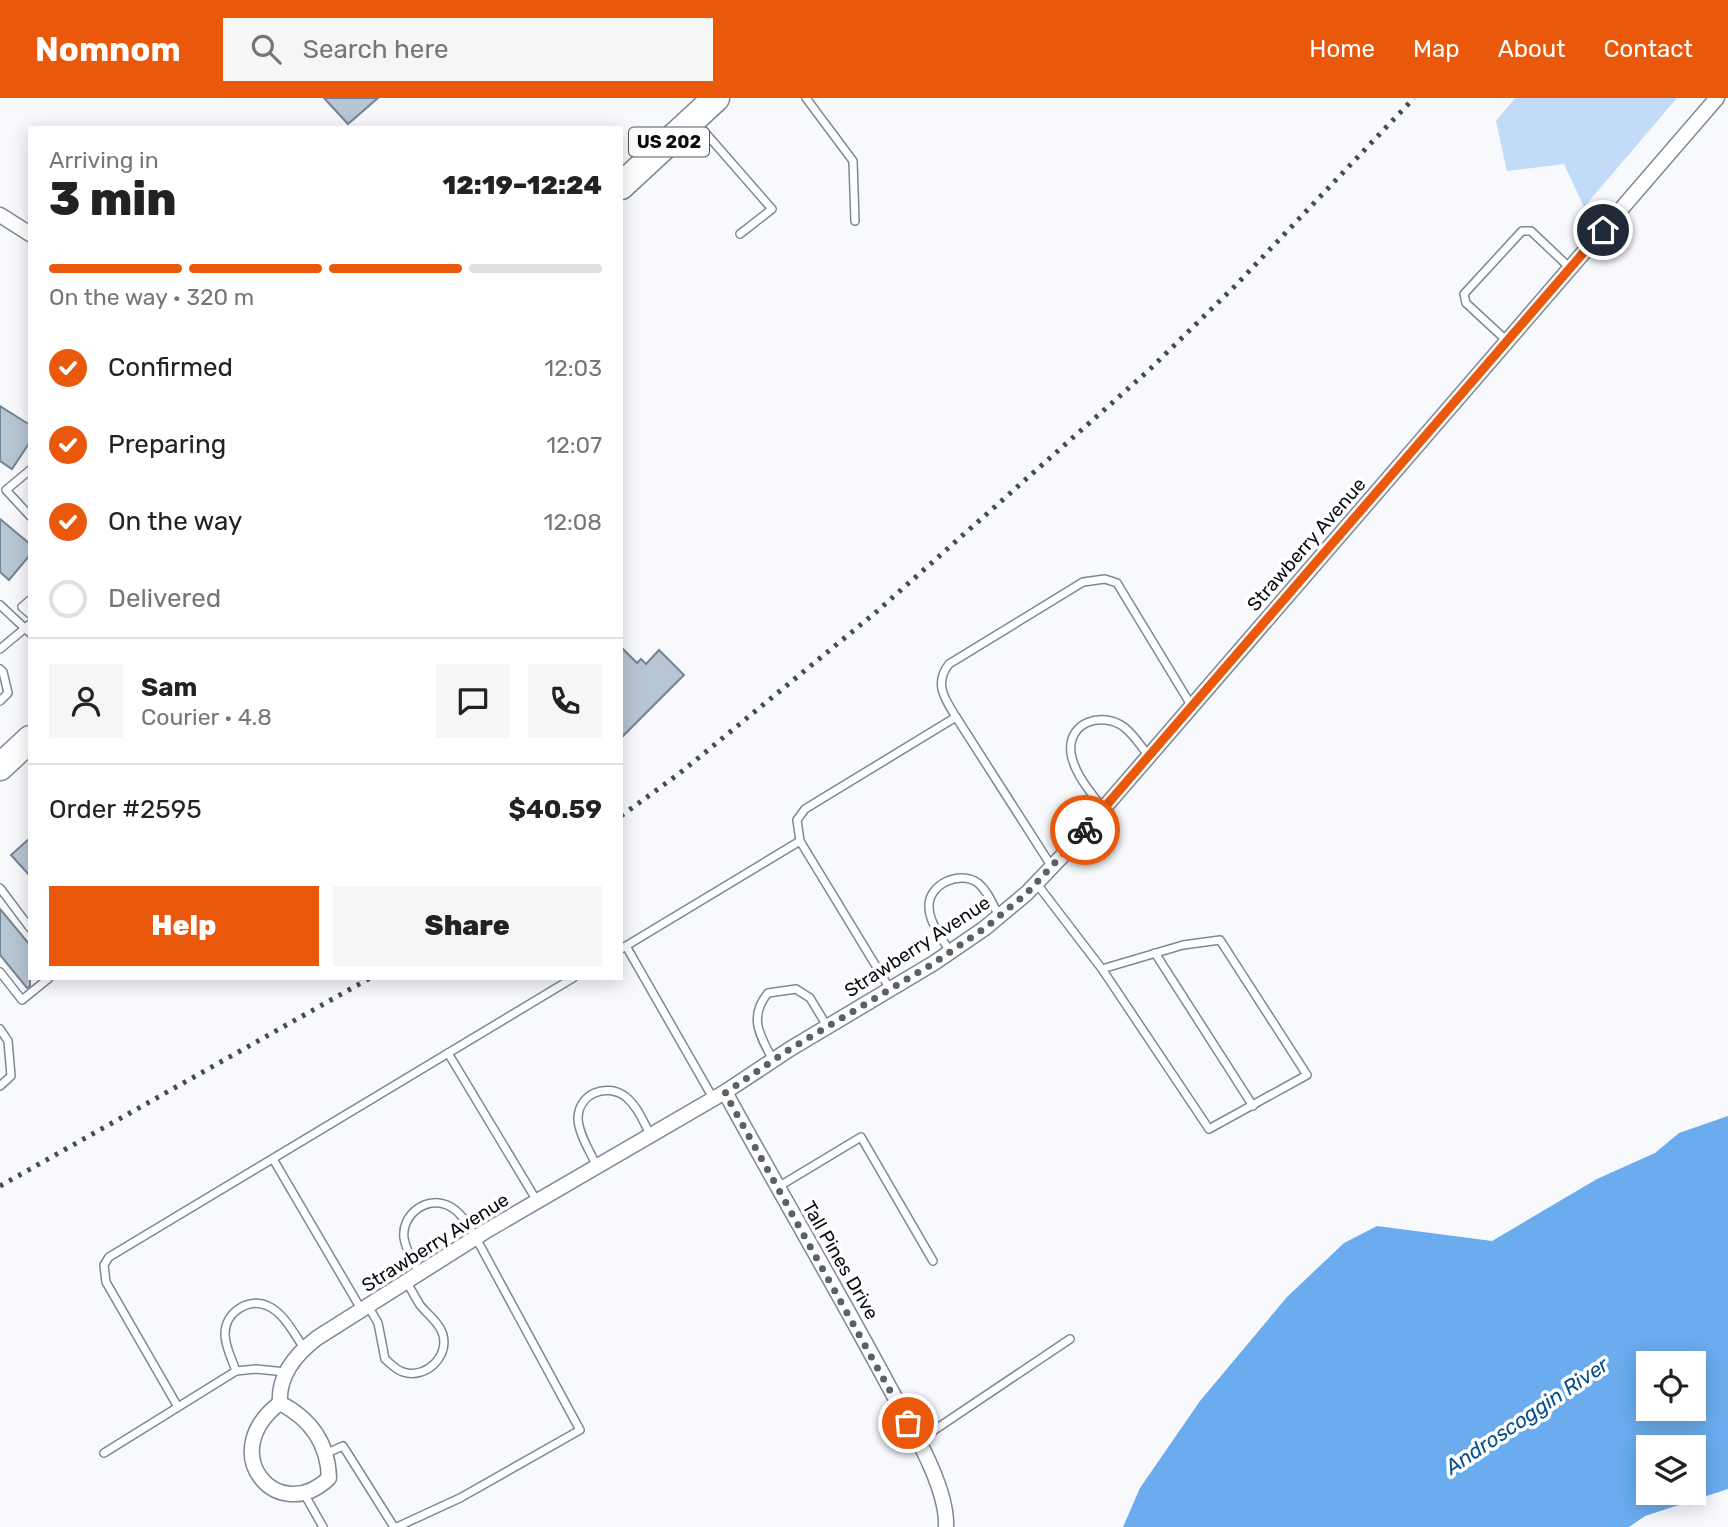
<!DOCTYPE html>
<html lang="en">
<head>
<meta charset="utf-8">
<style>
	:root { --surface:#fff; --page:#f6f6f6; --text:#222; --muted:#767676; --line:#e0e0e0; --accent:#ea580c }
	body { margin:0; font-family:Rubik,sans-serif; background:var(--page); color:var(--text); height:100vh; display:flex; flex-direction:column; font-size:26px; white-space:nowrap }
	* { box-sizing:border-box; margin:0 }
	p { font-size:23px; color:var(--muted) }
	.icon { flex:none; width:38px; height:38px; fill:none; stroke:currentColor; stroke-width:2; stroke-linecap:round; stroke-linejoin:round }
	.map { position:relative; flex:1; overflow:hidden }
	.side { position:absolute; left:28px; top:28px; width:595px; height:854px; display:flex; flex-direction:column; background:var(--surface); border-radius:0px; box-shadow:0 4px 18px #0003 }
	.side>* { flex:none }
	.fabs { position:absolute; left:1636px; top:1253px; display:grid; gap:14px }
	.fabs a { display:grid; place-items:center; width:70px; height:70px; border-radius:0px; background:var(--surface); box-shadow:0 4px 18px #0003; font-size:35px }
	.pin { position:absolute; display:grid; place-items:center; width:60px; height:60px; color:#fff; margin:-30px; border:4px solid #fff; border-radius:50%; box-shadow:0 2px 7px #0007 }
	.courier { position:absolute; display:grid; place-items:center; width:70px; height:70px; margin:-35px; border:5px solid #ea580c; border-radius:50%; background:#fff; color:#222; box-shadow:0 2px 9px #0007 }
	.overview em { font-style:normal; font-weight:800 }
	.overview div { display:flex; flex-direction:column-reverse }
	.overview { display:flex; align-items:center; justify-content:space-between; height:119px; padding:0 21px }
	h1 { font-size:46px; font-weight:800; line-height:52px }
	.bar { display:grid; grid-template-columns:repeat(4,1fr); gap:10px 7px; align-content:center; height:84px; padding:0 21px }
	.bar i { height:9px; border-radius:5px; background:var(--line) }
	.bar .active { background:var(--accent) }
	.bar p { grid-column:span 4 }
	.line { display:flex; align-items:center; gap:18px; padding:0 21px; border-top:2px solid var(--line) }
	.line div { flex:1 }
	.round { display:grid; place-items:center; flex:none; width:74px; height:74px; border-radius:0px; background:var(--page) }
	ol { padding:0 21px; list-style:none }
	li { display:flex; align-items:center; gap:21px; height:77px }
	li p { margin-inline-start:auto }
	li .icon { padding:7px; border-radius:50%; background:var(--accent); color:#fff; stroke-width:4 }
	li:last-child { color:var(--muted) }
	li i { width:38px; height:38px; border:4px solid var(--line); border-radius:50% }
	.button { display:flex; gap:14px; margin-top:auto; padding:14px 21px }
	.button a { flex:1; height:80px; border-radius:0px; background:var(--accent); color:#fff; font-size:28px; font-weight:800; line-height:80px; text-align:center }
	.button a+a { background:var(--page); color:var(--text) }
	header { display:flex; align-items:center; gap:42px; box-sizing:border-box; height:98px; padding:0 35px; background:var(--accent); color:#fff }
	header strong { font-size:33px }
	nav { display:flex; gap:38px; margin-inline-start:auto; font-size:24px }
	.search { width:490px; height:63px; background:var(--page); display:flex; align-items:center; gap:18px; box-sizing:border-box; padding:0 24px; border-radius:0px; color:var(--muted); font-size:26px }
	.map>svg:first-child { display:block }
</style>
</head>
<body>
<header>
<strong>Nomnom</strong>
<div class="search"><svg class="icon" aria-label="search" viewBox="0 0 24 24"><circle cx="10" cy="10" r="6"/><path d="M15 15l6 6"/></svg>Search here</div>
<nav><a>Home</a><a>Map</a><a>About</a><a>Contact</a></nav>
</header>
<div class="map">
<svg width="1728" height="1429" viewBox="0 0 1728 1429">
	<rect width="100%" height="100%" fill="#f7f9fd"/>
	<path fill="#c1dbf9" d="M1515,0H1677L1584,109L1564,66L1507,73L1496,23Z"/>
	<path fill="#6bacef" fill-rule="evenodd" d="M1728,1018V1391L1645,1418L1629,1429H1123L1140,1390L1200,1303L1287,1199L1344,1145L1377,1128L1492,1143L1597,1081L1655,1055L1679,1035ZM1648,1265H1694V1311H1648ZM1648,1349H1694V1395H1648Z"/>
	<g fill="#b8c5d4" stroke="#768391" stroke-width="2">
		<path d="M324,0H378L348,26Z"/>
		<path d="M0,308L30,327V344L12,371L0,363Z"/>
		<path d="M0,421L30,446V457L9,482L0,474Z"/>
		<path d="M621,549L637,565L641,561L646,566L659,552L684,577L621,640Z"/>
		<path d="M30,740V778L11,757Z"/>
		<path d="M0,811L30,847V888L27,890L0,857Z"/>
	</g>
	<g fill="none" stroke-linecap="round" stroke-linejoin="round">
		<defs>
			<g id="lane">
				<path d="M806,0L853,63L855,123"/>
				<path d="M696,24L772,111L740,136"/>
				<path d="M1507,243L1466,205L1464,196L1522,133H1531L1570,170"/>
				<path d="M30,372L6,392L30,418"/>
				<path d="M30,502L22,509L30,516"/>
				<path d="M0,507L30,535"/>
				<path d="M0,551L30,526"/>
				<path d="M0,571L3,574L8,595L0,603"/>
				<path d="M956,619L1052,769"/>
				<path d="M1103,711C1091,694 1074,676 1071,655C1067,624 1102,613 1124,629C1133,636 1141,648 1148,657"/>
				<path d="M800,743L890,891"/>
				<path d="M1037,786L1102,871L1209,1031L1307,977L1220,842L1183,847L1102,871"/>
				<path d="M0,790L30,830"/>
				<path d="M626,848L713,1000"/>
				<path d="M621,851L800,743L797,722L805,711L956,619C944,600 934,585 949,566L1083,484L1105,481L1117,485L1191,607"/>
				<path d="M950,854C943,841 929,825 929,809C928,786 960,772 978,785C988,793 993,807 999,818"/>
				<path d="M1155,855L1253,1008"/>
				<path d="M0,874L22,902L49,880"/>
				<path d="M0,931L8,943L11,978L0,988"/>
				<path d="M448,955L537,1103"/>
				<path d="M773,962C760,938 748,919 768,895L796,891L810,900L827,928"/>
				<path d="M273,1061L361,1211"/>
				<path d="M596,1067C590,1053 579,1037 578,1021C578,996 606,984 626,999C637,1008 643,1023 650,1036"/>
				<path d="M778,1089L861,1039L933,1163"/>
				<path d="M368,1208L378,1225L385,1261C390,1265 396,1272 403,1274C426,1282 453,1256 441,1232C437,1223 426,1215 420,1207C415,1199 411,1191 406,1183"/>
				<path d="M236,1273C232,1261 225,1249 225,1236C225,1214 249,1199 268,1208C284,1215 294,1236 304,1250"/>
				<path d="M178,1309L106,1184L104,1167L109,1159L573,880"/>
				<path d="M918,1343L1070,1241"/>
				<path d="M104,1355L236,1273L256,1271L286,1274"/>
				<path d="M327,1355L343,1348L394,1429"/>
				<path d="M306,1399L323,1429"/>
				<path d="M397,1429L460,1400L580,1332L476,1140C469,1128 461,1113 447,1107C426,1098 401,1117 404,1140C406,1153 413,1164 419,1175"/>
			</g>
			<g id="street">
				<path d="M0,117L30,136"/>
				<path d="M725,994C778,1091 834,1186 886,1283C906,1321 948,1386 946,1429"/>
				<path d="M280,1305C278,1278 296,1256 317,1240L486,1133L725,994L790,951L934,865L985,830L1027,795L1066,754L1717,0"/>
				<path d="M280,1305C311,1321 328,1345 329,1380C278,1429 214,1355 280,1305Z"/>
			</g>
			<g id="highway">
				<path d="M621,88L716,0"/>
				<path d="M0,669L30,641"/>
			</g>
		</defs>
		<use href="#lane" stroke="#7d8997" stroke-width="10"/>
		<use href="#street" stroke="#7d8997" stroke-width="17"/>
		<use href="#highway" stroke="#7d8997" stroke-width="29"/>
		<use href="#lane" stroke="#fff" stroke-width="7"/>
		<use href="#street" stroke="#fff" stroke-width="14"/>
		<use href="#highway" stroke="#fff" stroke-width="26"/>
		<g stroke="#474a4f" stroke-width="5" stroke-dasharray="3.5 7" stroke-linecap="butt">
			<path d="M621,718L680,675L875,515L1148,273L1235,188L1414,0"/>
			<path d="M0,1088L370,880"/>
		</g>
	</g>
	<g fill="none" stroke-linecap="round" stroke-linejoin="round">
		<path stroke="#5c6064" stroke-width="7" stroke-dasharray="0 12.6" d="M908,1325L725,995L790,951L934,865L985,830L1027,795L1085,732"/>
		<path stroke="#ea580c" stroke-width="9" d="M1085,732L1603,132"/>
	</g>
	<g text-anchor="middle" stroke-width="7" stroke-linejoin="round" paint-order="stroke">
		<rect fill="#fff" stroke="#535659" stroke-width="2" x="629" y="29.5" width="80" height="29" rx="5"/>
		<g font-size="18" font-weight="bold" fill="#090d12">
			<text x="669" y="50">US 202</text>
		</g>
		<g font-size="19" fill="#090d12" stroke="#fff">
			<text transform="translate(1306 446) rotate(-49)" y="7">Strawberry Avenue</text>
			<text transform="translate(917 848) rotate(-33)" y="7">Strawberry Avenue</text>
			<text transform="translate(435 1144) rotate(-32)" y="7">Strawberry Avenue</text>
			<text transform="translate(841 1162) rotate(60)" y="7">Tall Pines Drive</text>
		</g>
		<g font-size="21" font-style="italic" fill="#05508c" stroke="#fff">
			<text transform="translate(1527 1318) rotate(-34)" y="7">Androscoggin River</text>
		</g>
	</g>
</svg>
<div class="fabs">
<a><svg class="icon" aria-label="locate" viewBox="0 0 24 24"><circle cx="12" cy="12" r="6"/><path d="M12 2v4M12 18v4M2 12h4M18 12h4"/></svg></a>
<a><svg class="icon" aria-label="layers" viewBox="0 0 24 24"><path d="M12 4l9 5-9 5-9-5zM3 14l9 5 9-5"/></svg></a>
</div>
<div class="pin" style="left:908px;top:1325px;background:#ea580c"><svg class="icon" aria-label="bag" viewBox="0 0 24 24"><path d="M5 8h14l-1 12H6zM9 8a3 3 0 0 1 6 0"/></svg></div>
<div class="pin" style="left:1603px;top:132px;background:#1f2937"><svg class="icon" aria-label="home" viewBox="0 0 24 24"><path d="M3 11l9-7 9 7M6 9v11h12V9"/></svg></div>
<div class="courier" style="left:1085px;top:732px"><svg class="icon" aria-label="bike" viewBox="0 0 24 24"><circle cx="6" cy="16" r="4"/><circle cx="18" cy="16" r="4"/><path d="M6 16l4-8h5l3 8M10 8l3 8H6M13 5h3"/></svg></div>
<section class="side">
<div class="overview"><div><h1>3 min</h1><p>Arriving in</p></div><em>12:19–12:24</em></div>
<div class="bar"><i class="active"></i><i class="active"></i><i class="active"></i><i></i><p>On the way · 320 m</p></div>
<ol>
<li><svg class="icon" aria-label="check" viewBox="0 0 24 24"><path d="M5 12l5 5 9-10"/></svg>Confirmed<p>12:03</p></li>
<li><svg class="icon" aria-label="check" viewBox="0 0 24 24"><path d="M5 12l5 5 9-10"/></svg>Preparing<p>12:07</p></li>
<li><svg class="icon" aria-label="check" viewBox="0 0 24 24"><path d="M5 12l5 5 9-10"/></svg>On the way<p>12:08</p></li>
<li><i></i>Delivered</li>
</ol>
<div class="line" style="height:126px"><a class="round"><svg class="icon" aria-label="person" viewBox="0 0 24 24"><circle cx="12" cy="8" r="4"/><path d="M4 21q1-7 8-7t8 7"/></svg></a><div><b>Sam</b><p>Courier · 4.8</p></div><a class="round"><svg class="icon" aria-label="chat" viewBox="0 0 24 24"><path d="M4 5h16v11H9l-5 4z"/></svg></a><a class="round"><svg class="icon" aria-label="phone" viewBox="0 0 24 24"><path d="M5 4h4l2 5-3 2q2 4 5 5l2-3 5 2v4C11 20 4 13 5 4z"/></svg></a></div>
<div class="line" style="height:91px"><div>Order #2595</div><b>$40.59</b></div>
<div class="button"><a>Help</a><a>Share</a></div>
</section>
</div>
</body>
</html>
